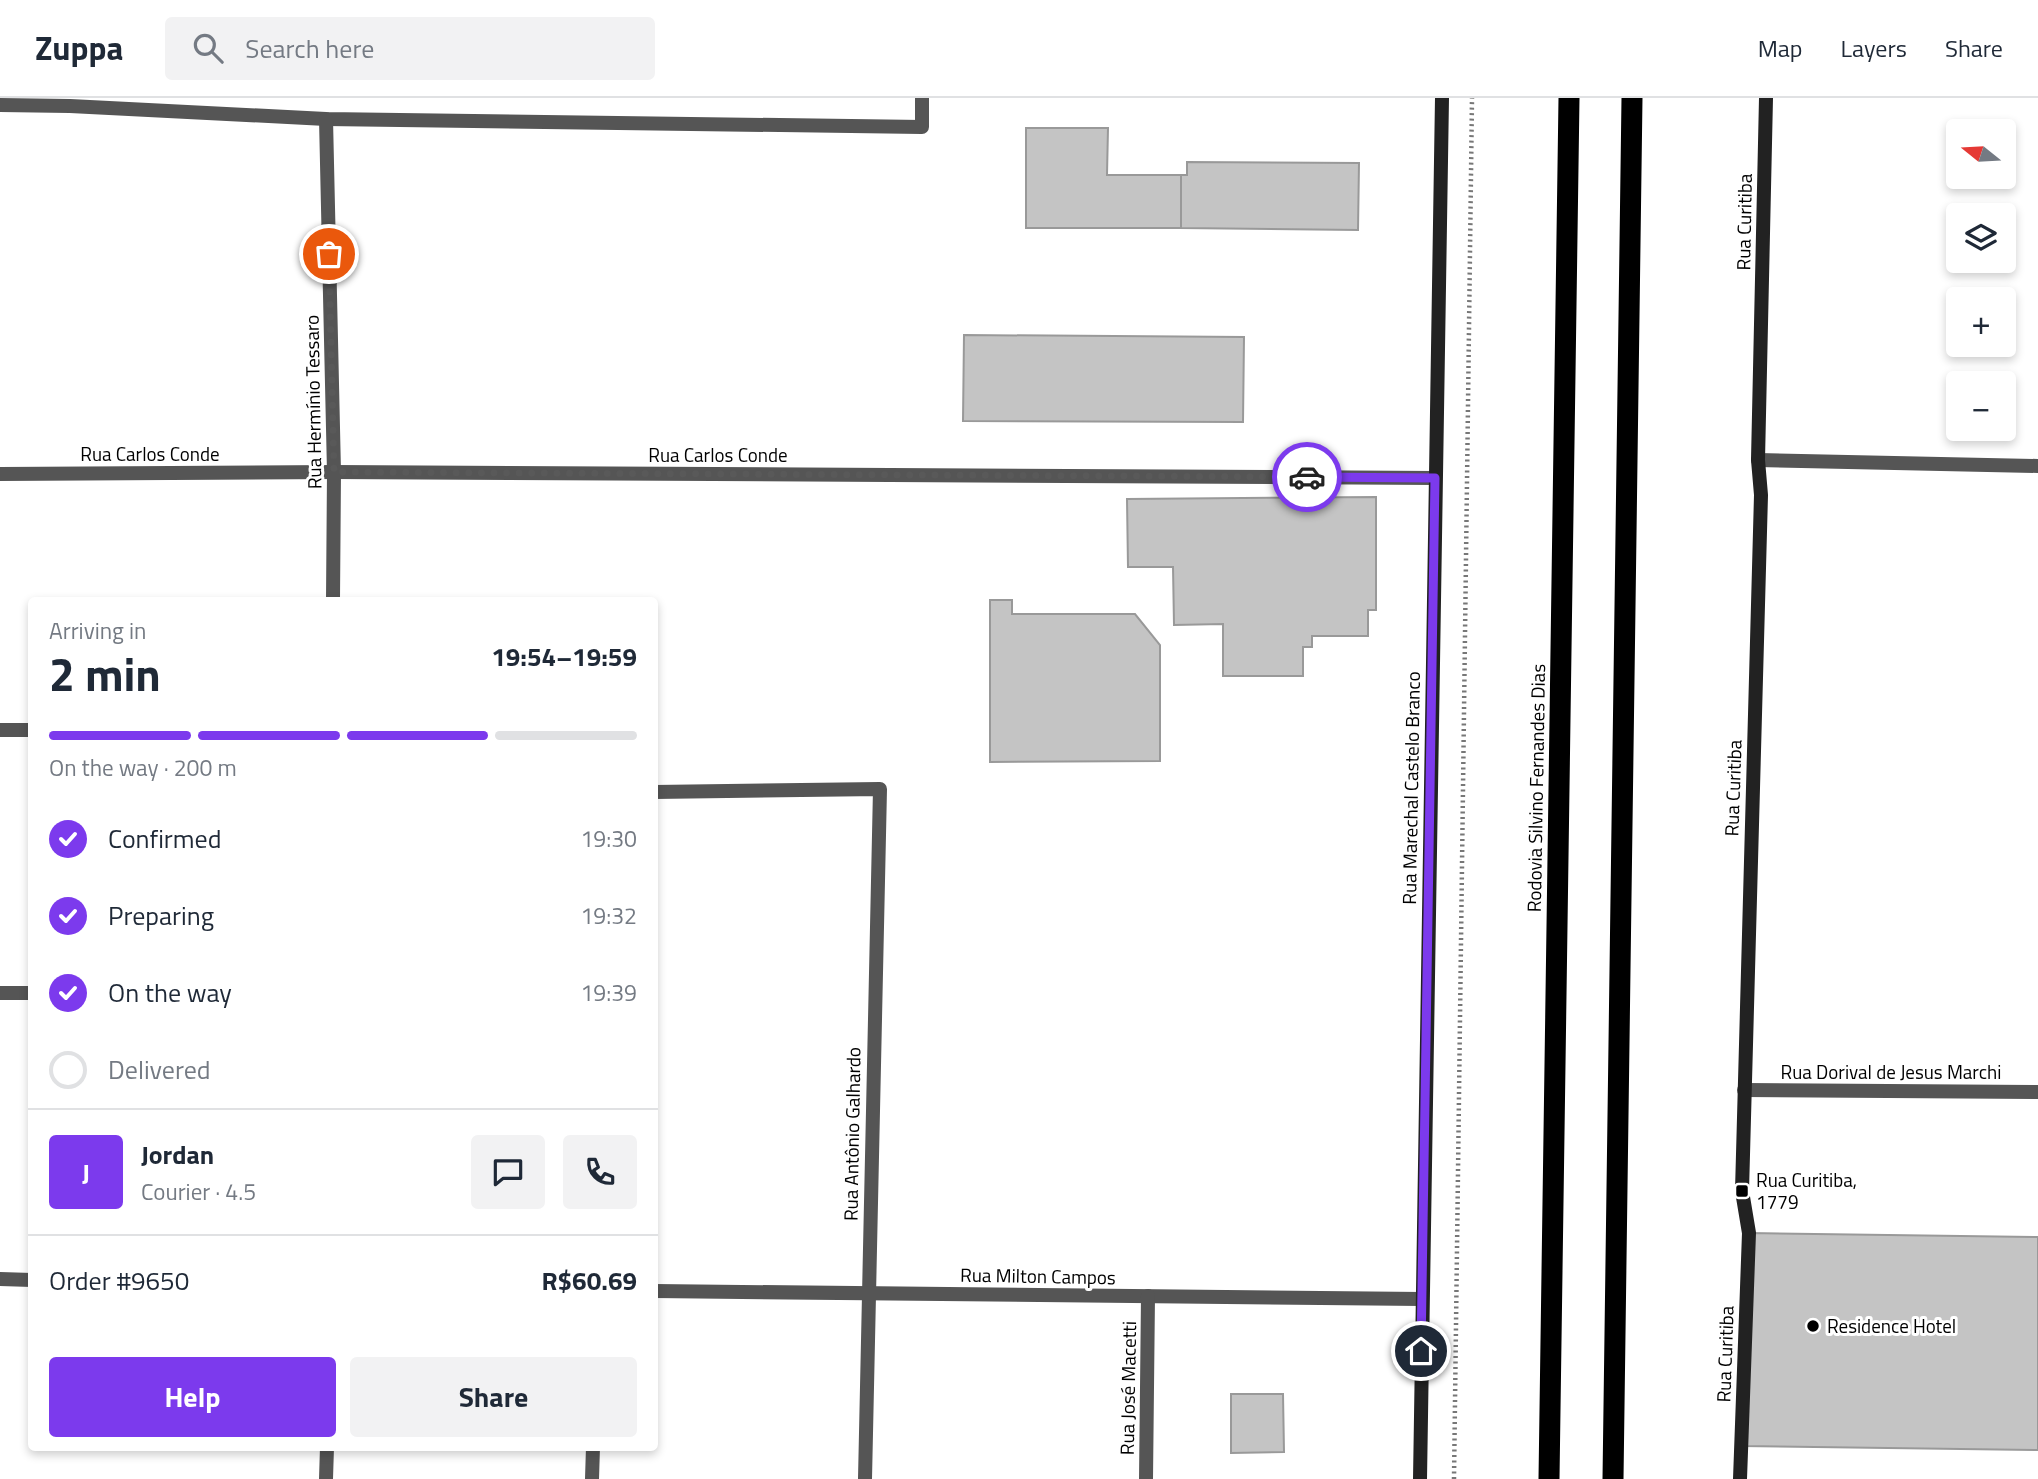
<!DOCTYPE html>
<html lang="en">
<head>
<meta charset="utf-8">
<style>
	:root { --surface:#fff; --page:#f2f2f3; --text:#1f2937; --muted:#747a83; --line:#e0e1e3; --accent:#7c3aed }
	body { margin:0; font-family:"Titillium Web",sans-serif; background:var(--page); color:var(--text); height:100vh; display:flex; flex-direction:column; font-size:26px; white-space:nowrap }
	* { box-sizing:border-box; margin:0 }
	p { font-size:23px; color:var(--muted) }
	.icon { flex:none; width:38px; height:38px; fill:none; stroke:currentColor; stroke-width:2; stroke-linecap:round; stroke-linejoin:round }
	.map { position:relative; flex:1; overflow:hidden }
	.drawer { position:absolute; left:28px; top:499px; width:630px; height:854px; display:flex; flex-direction:column; background:var(--surface); border-radius:7px; box-shadow:0 4px 10px #0003 }
	.drawer>* { flex:none }
	.needle { width:46px; rotate:288deg }
	.tools { position:absolute; left:1946px; top:21px; display:grid; gap:14px }
	.tools a { display:grid; place-items:center; width:70px; height:70px; border-radius:7px; background:var(--surface); box-shadow:0 4px 10px #0003; font-size:35px }
	.pin { position:absolute; display:grid; place-items:center; width:60px; height:60px; color:#fff; margin:-30px; border:4px solid #fff; border-radius:50%; box-shadow:0 2px 7px #0007 }
	.courier { position:absolute; display:grid; place-items:center; width:70px; height:70px; margin:-35px; border:5px solid #7c3aed; border-radius:50%; background:#fff; color:#222; box-shadow:0 2px 9px #0007 }
	.head em { font-style:normal; font-weight:700 }
	.head div { display:flex; flex-direction:column-reverse }
	.head { display:flex; align-items:center; justify-content:space-between; height:119px; padding:0 21px }
	h1 { font-size:46px; font-weight:700; line-height:52px }
	.bar { display:grid; grid-template-columns:repeat(4,1fr); gap:10px 7px; align-content:center; height:84px; padding:0 21px }
	.bar i { height:9px; border-radius:5px; background:var(--line) }
	.bar .active { background:var(--accent) }
	.bar p { grid-column:span 4 }
	.line { display:flex; align-items:center; gap:18px; padding:0 21px; border-top:2px solid var(--line) }
	.line div { flex:1 }
	.round { display:grid; place-items:center; flex:none; width:74px; height:74px; border-radius:7px; background:var(--page) }
	ol { padding:0 21px; list-style:none }
	li { display:flex; align-items:center; gap:21px; height:77px }
	li p { margin-inline-start:auto }
	li .icon { padding:7px; border-radius:50%; background:var(--accent); color:#fff; stroke-width:4 }
	li:last-child { color:var(--muted) }
	li i { width:38px; height:38px; border:4px solid var(--line); border-radius:50% }
	.button { display:flex; gap:14px; margin-top:auto; padding:14px 21px }
	.button a { flex:1; height:80px; border-radius:7px; background:var(--accent); color:#fff; font-size:28px; font-weight:700; line-height:80px; text-align:center }
	.button a+a { background:var(--page); color:var(--text) }
	header { display:flex; align-items:center; gap:42px; box-sizing:border-box; height:98px; padding:0 35px; background:var(--surface); border-bottom:2px solid var(--line) }
	header strong { font-size:33px }
	nav { display:flex; gap:38px; margin-inline-start:auto; font-size:24px }
	.search { width:490px; height:63px; background:var(--page); display:flex; align-items:center; gap:18px; box-sizing:border-box; padding:0 24px; border-radius:7px; color:var(--muted); font-size:26px }
	.map>svg:first-child { display:block }
</style>
</head>
<body>
<header>
<strong>Zuppa</strong>
<div class="search"><svg class="icon" aria-label="search" viewBox="0 0 24 24"><circle cx="10" cy="10" r="6"/><path d="M15 15l6 6"/></svg>Search here</div>
<nav><a>Map</a><a>Layers</a><a>Share</a></nav>
</header>
<div class="map">
<svg width="2038" height="1381" viewBox="0 0 2038 1381">
	<rect width="100%" height="100%" fill="#fff"/>
	<g fill="#c4c4c4" stroke="#999" stroke-width="2">
		<path d="M1026,30H1108L1107,77H1181V130H1026Z"/>
		<path d="M1187,64L1359,65L1358,132L1181,130V77H1187Z"/>
		<path d="M964,237L1244,239L1243,324L963,323Z"/>
		<path d="M1376,399V512H1368V538H1312V549H1303V578H1223V526L1174,527L1173,469H1128L1127,401Z"/>
		<path d="M990,502H1012V516H1135L1160,547V663L990,664Z"/>
		<path d="M1749,1135L2038,1139V1352L1741,1348Z"/>
		<path d="M1231,1296H1283L1284,1354L1231,1355Z"/>
	</g>
	<g fill="none" stroke-linecap="round" stroke-linejoin="round">
		<path stroke="#777" stroke-width="4.5" stroke-dasharray="2 3.5" stroke-linecap="butt" d="M1454,1381L1472,0"/>
		<g stroke="#555" stroke-width="14">
			<path d="M0,7L70,8L326,21L922,29V0"/>
			<path d="M326,21L334,374L333,502"/>
			<path d="M1758,362L2038,368"/>
			<path d="M0,376L334,374L1435,380"/>
			<path d="M0,632H32"/>
			<path d="M654,694L880,691L865,1381"/>
			<path d="M0,895H32"/>
			<path d="M1744,992L2038,994"/>
			<path d="M0,1181L32,1182"/>
			<path d="M654,1193L1422,1201"/>
			<path d="M326,1381L327,1349"/>
			<path d="M592,1381L593,1349"/>
			<path d="M1146,1381L1148,1198"/>
		</g>
		<g stroke="#222" stroke-width="14">
			<path d="M1420,1381L1442,0"/>
			<path d="M1740,1381L1749,1135L1742,1093L1761,397L1758,362L1766,0"/>
		</g>
		<g stroke="#000" stroke-width="21">
			<path d="M1549,1381L1569,0"/>
			<path d="M1613,1381L1632,0"/>
		</g>
	</g>
	<g fill="none" stroke-linecap="round" stroke-linejoin="round">
		<path stroke="#595959" stroke-width="7" stroke-dasharray="0 12.6" d="M329,156L334,374L1307,379"/>
		<path stroke="#7c3aed" stroke-width="9" d="M1307,379L1435,380L1421,1253"/>
	</g>
	<g fill="#000" stroke="#fff" stroke-width="2.5">
		<rect x="1735" y="1086" width="14" height="14" rx="3.5"/>
		<circle cx="1813" cy="1228" r="7"/>
	</g>
	<g text-anchor="middle" stroke-width="6" stroke-linejoin="round" paint-order="stroke">
		<g font-size="19" fill="#000" stroke="#fff">
			<text transform="translate(1744 124) rotate(-89)" y="7">Rua Curitiba</text>
			<text transform="translate(313 304) rotate(-91)" y="7">Rua Hermínio Tessaro</text>
			<text x="150" y="363">Rua Carlos Conde</text>
			<text x="718" y="364">Rua Carlos Conde</text>
			<text transform="translate(1411 690) rotate(-89)" y="7">Rua Marechal Castelo Branco</text>
			<text transform="translate(1536 690) rotate(-89)" y="7">Rodovia Silvino Fernandes Dias</text>
			<text transform="translate(1733 690) rotate(-88)" y="7">Rua Curitiba</text>
			<text x="1891" y="981">Rua Dorival de Jesus Marchi</text>
			<text transform="translate(852 1036) rotate(-89)" y="7">Rua Antônio Galhardo</text>
			<text transform="translate(1038 1178) rotate(1)" y="7">Rua Milton Campos</text>
			<text transform="translate(1725 1256) rotate(-88)" y="7">Rua Curitiba</text>
			<text transform="translate(1128 1290) rotate(-89)" y="7">Rua José Macetti</text>
		</g>
		<g font-size="19" fill="#000" stroke="#fff" text-anchor="start">
			<text x="1756" y="1089">Rua Curitiba,<tspan x="1756" dy="22">1779</tspan></text>
			<text x="1827" y="1235">Residence Hotel</text>
		</g>
	</g>
</svg>
<div class="tools">
<a><svg class="needle" viewBox="-14 -14 28 28"><path d="M0-13l5 13h-10z" fill="#e53935"/><path d="M0 13l5-13h-10z" fill="#747a83"/></svg></a>
<a><svg class="icon" aria-label="layers" viewBox="0 0 24 24"><path d="M12 4l9 5-9 5-9-5zM3 14l9 5 9-5"/></svg></a>
<a>+</a>
<a>−</a>
</div>
<div class="pin" style="left:329px;top:156px;background:#ea580c"><svg class="icon" aria-label="bag" viewBox="0 0 24 24"><path d="M5 8h14l-1 12H6zM9 8a3 3 0 0 1 6 0"/></svg></div>
<div class="pin" style="left:1421px;top:1253px;background:#1f2937"><svg class="icon" aria-label="home" viewBox="0 0 24 24"><path d="M3 11l9-7 9 7M6 9v11h12V9"/></svg></div>
<div class="courier" style="left:1307px;top:379px"><svg class="icon" aria-label="car" viewBox="0 0 24 24"><path d="M5 17H2v-5l4-1 3-4h7l3 4 3 1v5h-3M9 17h6M6 11h13"/><circle cx="7" cy="17" r="2"/><circle cx="17" cy="17" r="2"/></svg></div>
<section class="drawer">
<div class="head"><div><h1>2 min</h1><p>Arriving in</p></div><em>19:54–19:59</em></div>
<div class="bar"><i class="active"></i><i class="active"></i><i class="active"></i><i></i><p>On the way · 200 m</p></div>
<ol>
<li><svg class="icon" aria-label="check" viewBox="0 0 24 24"><path d="M5 12l5 5 9-10"/></svg>Confirmed<p>19:30</p></li>
<li><svg class="icon" aria-label="check" viewBox="0 0 24 24"><path d="M5 12l5 5 9-10"/></svg>Preparing<p>19:32</p></li>
<li><svg class="icon" aria-label="check" viewBox="0 0 24 24"><path d="M5 12l5 5 9-10"/></svg>On the way<p>19:39</p></li>
<li><i></i>Delivered</li>
</ol>
<div class="line" style="height:126px"><b class="round" style="background:var(--accent);color:#fff">J</b><div><b>Jordan</b><p>Courier · 4.5</p></div><a class="round"><svg class="icon" aria-label="chat" viewBox="0 0 24 24"><path d="M4 5h16v11H9l-5 4z"/></svg></a><a class="round"><svg class="icon" aria-label="phone" viewBox="0 0 24 24"><path d="M5 4h4l2 5-3 2q2 4 5 5l2-3 5 2v4C11 20 4 13 5 4z"/></svg></a></div>
<div class="line" style="height:91px"><div>Order #9650</div><b>R$60.69</b></div>
<div class="button"><a>Help</a><a>Share</a></div>
</section>
</div>
</body>
</html>
